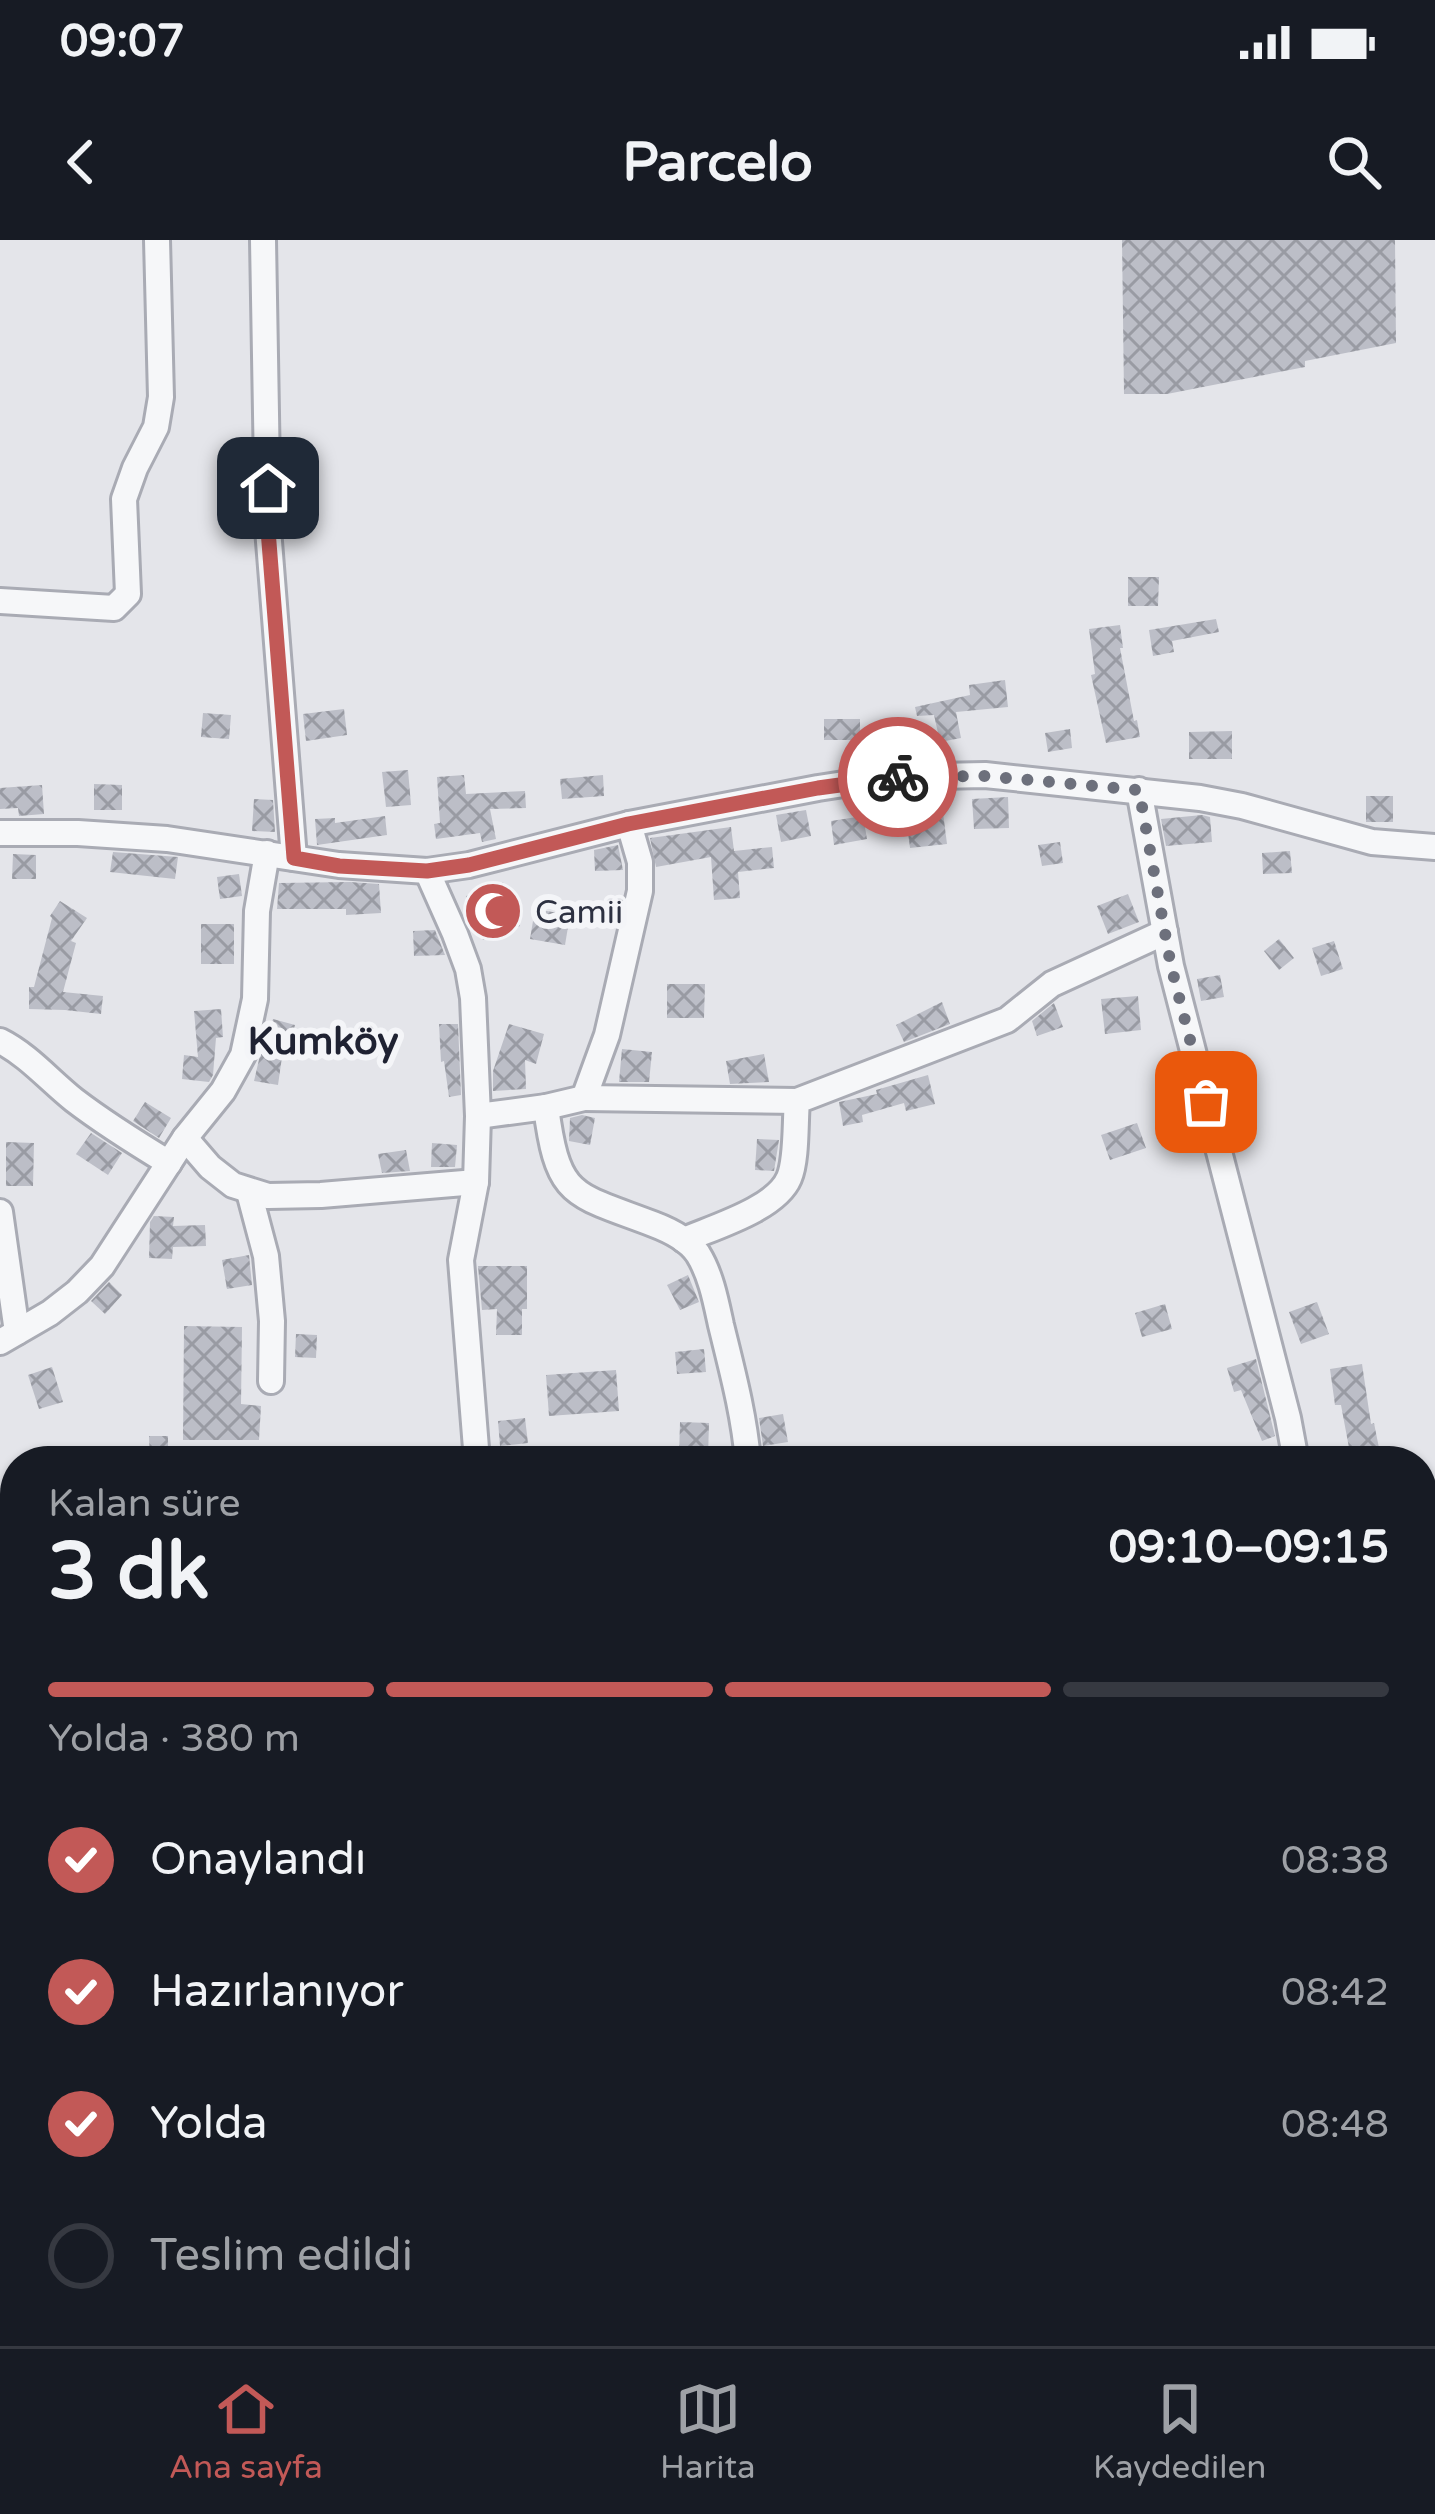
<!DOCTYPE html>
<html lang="tr">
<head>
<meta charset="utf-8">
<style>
	:root { --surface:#171b24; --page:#242831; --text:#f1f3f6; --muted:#9ea1a6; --line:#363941; --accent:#c25957 }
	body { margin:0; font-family:"Varela Round",sans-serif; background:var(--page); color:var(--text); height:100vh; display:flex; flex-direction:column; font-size:45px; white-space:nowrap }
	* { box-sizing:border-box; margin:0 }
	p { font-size:39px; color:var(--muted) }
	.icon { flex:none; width:66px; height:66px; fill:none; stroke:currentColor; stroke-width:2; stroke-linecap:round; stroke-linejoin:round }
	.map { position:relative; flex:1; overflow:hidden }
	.drawer { position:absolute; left:0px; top:1206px; width:1437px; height:900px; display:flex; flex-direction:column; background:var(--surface); border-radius:48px 48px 0 0; box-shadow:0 3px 9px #0004 }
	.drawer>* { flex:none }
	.pin { position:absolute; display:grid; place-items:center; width:102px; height:102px; color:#fff; margin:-51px; border-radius:24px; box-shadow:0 6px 18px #0006 }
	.courier { position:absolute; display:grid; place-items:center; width:120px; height:120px; margin:-60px; border:9px solid #c25957; border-radius:50%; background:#fff; color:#222; box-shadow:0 3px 15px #0007 }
	.summary em { font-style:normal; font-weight:700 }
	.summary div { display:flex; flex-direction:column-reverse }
	.summary { display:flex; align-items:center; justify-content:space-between; height:204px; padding:0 48px }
	h1 { font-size:78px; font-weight:700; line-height:90px }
	.bar { display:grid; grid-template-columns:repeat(4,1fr); gap:18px 12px; align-content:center; height:144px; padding:0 48px }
	.bar i { height:15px; border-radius:9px; background:var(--line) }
	.bar .active { background:var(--accent) }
	.bar p { grid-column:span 4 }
	ol { padding:0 48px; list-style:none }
	li { display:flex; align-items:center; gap:36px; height:132px }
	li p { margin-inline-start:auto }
	li .icon { padding:12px; border-radius:50%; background:var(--accent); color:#fff; stroke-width:4 }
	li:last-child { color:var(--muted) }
	li i { width:66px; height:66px; border:6px solid var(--line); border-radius:50% }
	.status { display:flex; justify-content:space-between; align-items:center; height:84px; padding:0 60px; background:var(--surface); direction:ltr }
	.status svg { height:33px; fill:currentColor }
	header { display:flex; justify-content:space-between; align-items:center; height:156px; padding:0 48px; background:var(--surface); font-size:54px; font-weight:700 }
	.tab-bar { display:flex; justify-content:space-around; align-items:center; height:168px; border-top:3px solid var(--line); background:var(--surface); font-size:33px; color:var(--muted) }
	.tab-bar a { display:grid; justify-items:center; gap:6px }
	.tab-bar .active { color:var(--accent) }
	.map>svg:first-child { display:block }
</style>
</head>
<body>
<div class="status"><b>09:07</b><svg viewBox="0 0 49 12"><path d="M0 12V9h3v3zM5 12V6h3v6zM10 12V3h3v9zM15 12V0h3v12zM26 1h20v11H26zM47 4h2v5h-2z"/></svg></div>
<header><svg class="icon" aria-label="back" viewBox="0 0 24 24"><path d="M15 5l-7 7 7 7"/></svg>Parcelo<svg class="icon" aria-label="search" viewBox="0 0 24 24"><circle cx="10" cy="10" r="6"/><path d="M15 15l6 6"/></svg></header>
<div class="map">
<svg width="1435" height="2106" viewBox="0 0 1435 2106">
	<defs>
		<pattern id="building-cross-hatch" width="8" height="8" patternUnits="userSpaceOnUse" patternTransform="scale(3)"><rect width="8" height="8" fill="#bcbec7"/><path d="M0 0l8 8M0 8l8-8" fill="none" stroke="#999ba3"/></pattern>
	</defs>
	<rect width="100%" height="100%" fill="#e4e5ea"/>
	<g fill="url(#building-cross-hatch)">
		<path d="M1122,0H1395L1396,103L1305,121V127L1167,154H1124Z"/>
		<path d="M1128,337H1159L1158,366H1128Z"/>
		<path d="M1216,379L1219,392L1172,401L1174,412L1153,416L1149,390Z"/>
		<path d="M1120,385L1123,408H1120L1134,481L1137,480L1140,497L1106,503L1091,435L1095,434L1089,389Z"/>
		<path d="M1005,440L1008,467L956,472L961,498L940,502L934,475L917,476L915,467L970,455L969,445Z"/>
		<path d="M344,469L347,495L306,501L303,474Z"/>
		<path d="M203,473L231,475L229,499L201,497Z"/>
		<rect x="824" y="479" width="36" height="21"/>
		<path d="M1070,489L1072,508L1048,512L1045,493Z"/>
		<path d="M1232,491V519H1189V492Z"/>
		<path d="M408,530L411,565L386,567L382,532Z"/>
		<path d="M464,535L466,554L525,551L526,568L490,569L496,599L482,602L480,593L436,599L434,584L440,583L437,537Z"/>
		<path d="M603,535L604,556L562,559L560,539Z"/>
		<path d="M94,544L122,545V570H94Z"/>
		<path d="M42,545L44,574L19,576L18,568L0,569V548Z"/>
		<rect x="1366" y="556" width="27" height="26"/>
		<path d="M1008,557L1009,588L974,589L972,559Z"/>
		<path d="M254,559L273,560L275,592L252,591Z"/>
		<path d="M806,570L811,596L781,602L776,575Z"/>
		<path d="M943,573L947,604L910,608L906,577Z"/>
		<path d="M1202,575L1210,577L1212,602L1166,606L1161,579Z"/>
		<path d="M385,576L387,595L317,605L315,579L335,578V583Z"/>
		<path d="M863,576L867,599L834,605L831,581Z"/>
		<path d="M731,587L734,611L772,607L774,628L738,632L740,658L714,660L711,617L656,627L650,598Z"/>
		<path d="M1060,602L1063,623L1042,626L1038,605Z"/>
		<path d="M618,605L623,630L595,631L594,610Z"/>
		<path d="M1290,611L1292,633L1263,634L1262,613Z"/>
		<path d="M113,612L178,617L175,639L110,632Z"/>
		<path d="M13,614L36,615V639H12Z"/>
		<path d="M239,634L242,656L220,659L217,637Z"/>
		<path d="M350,642L379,644L381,673L346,675V669H277L279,643Z"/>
		<path d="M503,642L520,686L483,700L466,656Z"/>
		<path d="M1128,654L1139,682L1108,694L1097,666Z"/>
		<path d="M60,661L87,678L71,701L76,703L63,752L103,756L101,774L65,770L29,769V747H34L52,678L50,676Z"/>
		<path d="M535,669L570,675L565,705L530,699Z"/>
		<rect x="201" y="684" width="33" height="40"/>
		<path d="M435,690L445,715L414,716L413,691Z"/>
		<path d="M1279,699L1294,718L1279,730L1264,711Z"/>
		<path d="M1334,701L1343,729L1321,736L1312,708Z"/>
		<path d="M1220,735L1224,757L1201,761L1197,739Z"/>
		<path d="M667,744H705L704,778H667Z"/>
		<path d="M1138,756L1141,790L1105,794L1101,759Z"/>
		<path d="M942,762L950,784L904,802L896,785Z"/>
		<path d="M1054,763L1063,787L1037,796L1032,781Z"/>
		<path d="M221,769L223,797L216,798L213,835L209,842L182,839L184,815L198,817L194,771Z"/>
		<path d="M273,779L295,785L290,805L284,803L278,845L254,841L261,811L264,812Z"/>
		<path d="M439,784H458L461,855L449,857L444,821L441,822Z"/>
		<path d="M509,784L544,794L536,824L525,820L526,849L493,851V831Z"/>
		<path d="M622,809L652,812L649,842H619Z"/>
		<path d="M764,814L769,842L730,844L726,821Z"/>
		<path d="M928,835L935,864L906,871L904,863L862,875L863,882L843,886L839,862L877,854L876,850Z"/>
		<path d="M145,862L171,878L159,898L133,881Z"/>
		<path d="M582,875L595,878L590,905L569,901L570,878Z"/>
		<path d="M1137,883L1146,908L1110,920L1101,895Z"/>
		<path d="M91,893L122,913L108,935L76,914Z"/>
		<path d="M757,899L779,900L774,931L755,930Z"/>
		<path d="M6,902L34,903L33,946H6Z"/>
		<path d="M432,903L457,905L455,927H431Z"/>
		<path d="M406,910L410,931L382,933L378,914Z"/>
		<path d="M154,976L174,977L173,986L205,985L206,1006L173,1007L172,1019L149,1018L150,982Z"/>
		<path d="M249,1015L252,1045L227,1049L222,1020Z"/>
		<path d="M478,1026H527V1069H522V1095H496L497,1069L482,1070Z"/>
		<path d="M688,1035L699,1062L680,1070L667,1045Z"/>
		<path d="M109,1042L122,1055L105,1074L91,1061Z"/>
		<path d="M1317,1062L1329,1094L1301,1104L1289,1072Z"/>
		<path d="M1165,1064L1172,1089L1142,1097L1135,1073Z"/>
		<path d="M184,1086L242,1087L241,1164L261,1166L259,1200H183Z"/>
		<path d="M296,1094L317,1095L316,1118L295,1117Z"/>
		<path d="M704,1109L706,1132L677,1134L675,1112Z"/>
		<path d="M1256,1119L1275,1196L1262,1201L1241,1150L1234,1152L1227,1128Z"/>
		<path d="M1362,1124L1371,1184L1374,1183L1379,1208L1350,1213L1341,1165H1335L1330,1129Z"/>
		<path d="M52,1127L63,1162L39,1169L28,1135Z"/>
		<path d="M616,1130L619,1171L549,1176L546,1135Z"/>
		<path d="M783,1174L788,1202L763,1206L759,1178Z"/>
		<path d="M525,1178L528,1203L500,1206L498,1181Z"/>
		<path d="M680,1182L709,1183L708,1217L679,1216Z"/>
		<path d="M149,1196H168V1221H150Z"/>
	</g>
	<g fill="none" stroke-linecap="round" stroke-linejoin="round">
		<defs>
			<g id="minor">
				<path d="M263,0L268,289L294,618"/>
				<path d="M0,361L114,368L128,354L124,259L135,228L156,187L161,157L157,0"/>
				<path d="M1139,550L1171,726L1288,1178L1296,1221"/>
				<path d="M0,593H78L167,599L339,625L427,631L469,625L629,584L818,548L889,537L985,535L1200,558L1242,566L1372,602L1435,607"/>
				<path d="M427,631L455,694L468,729L473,758L478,876L476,942L461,1020L477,1221"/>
				<path d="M0,801C28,815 49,840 74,860C104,883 136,903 169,923"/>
				<path d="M584,858L797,861"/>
				<path d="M546,867C558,959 572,953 653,984C669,990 688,999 698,1014C711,1035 716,1062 721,1085C732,1130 744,1174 748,1221"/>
				<path d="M478,876L546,867L584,858L607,795L640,651V622L629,584"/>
				<path d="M185,898L210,927L233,945L268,956L321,955L476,942"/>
				<path d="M249,952L266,1016L272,1081L271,1141"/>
				<path d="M0,972L17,1092"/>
				<path d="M684,1000C714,987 776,969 789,938C797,920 795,881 797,861L1007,780L1052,744L1165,692"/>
				<path d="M0,1102L50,1073L77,1052L102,1026L185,898L223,851L243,815L255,759L257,671L267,613"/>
				<path d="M1422,1598H1435"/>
				<path d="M1422,1848L1435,1861"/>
				<path d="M795,2106L796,2091"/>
			</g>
		</defs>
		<use href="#minor" stroke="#a9abb4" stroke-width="30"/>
		<use href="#minor" stroke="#f6f7f9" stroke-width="24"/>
	</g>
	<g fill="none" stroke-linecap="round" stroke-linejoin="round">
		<path stroke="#6d707c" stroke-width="12" stroke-dasharray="0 21.6" d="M898,537L985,536L1139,550L1171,726L1206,862"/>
		<path stroke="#c25957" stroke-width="15" d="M268,248V290L294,618L339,626L427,631L469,625L628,584L818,548L898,537"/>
	</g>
	<defs>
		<symbol id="mosque-disc" viewBox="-11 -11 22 22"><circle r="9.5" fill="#c25957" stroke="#f4f5f8"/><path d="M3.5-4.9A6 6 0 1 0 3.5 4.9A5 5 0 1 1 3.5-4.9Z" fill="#fff"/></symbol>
	</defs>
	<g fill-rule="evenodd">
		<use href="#mosque-disc" x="460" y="638" width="66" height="66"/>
	</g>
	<g text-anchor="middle" stroke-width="12" stroke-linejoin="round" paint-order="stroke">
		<g font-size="33" fill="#2d3141" stroke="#f4f5f8" text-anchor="start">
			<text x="535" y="683">Camii</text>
		</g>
		<g font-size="39" font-weight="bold" fill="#1f2232" stroke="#f4f5f8">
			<text x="323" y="814">Kumköy</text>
		</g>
	</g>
</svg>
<div class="pin" style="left:1206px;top:862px;background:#ea580c"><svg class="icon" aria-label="bag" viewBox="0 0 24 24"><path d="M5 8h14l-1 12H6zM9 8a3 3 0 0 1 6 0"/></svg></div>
<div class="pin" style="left:268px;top:248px;background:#1f2937"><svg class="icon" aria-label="home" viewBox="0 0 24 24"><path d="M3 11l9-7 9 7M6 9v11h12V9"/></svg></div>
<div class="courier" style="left:898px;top:537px"><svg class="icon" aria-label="bike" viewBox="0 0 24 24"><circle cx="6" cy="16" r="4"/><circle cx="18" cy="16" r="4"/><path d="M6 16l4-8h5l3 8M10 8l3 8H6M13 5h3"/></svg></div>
<section class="drawer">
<div class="summary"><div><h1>3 dk</h1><p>Kalan süre</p></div><em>09:10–09:15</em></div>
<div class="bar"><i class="active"></i><i class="active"></i><i class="active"></i><i></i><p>Yolda · 380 m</p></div>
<ol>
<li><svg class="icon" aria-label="check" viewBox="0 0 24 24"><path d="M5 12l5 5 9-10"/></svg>Onaylandı<p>08:38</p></li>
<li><svg class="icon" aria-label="check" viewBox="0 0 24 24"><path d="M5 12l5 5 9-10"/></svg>Hazırlanıyor<p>08:42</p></li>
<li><svg class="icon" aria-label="check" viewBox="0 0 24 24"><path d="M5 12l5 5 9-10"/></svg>Yolda<p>08:48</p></li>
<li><i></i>Teslim edildi</li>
</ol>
</section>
</div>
<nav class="tab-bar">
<a class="active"><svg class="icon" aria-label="home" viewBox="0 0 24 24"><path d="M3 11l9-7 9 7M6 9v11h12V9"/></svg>Ana sayfa</a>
<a><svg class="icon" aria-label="map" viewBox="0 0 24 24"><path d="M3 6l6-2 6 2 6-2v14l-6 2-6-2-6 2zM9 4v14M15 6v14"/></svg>Harita</a>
<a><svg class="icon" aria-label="saved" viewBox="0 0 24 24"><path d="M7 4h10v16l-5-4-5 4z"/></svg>Kaydedilen</a>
</nav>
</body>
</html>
